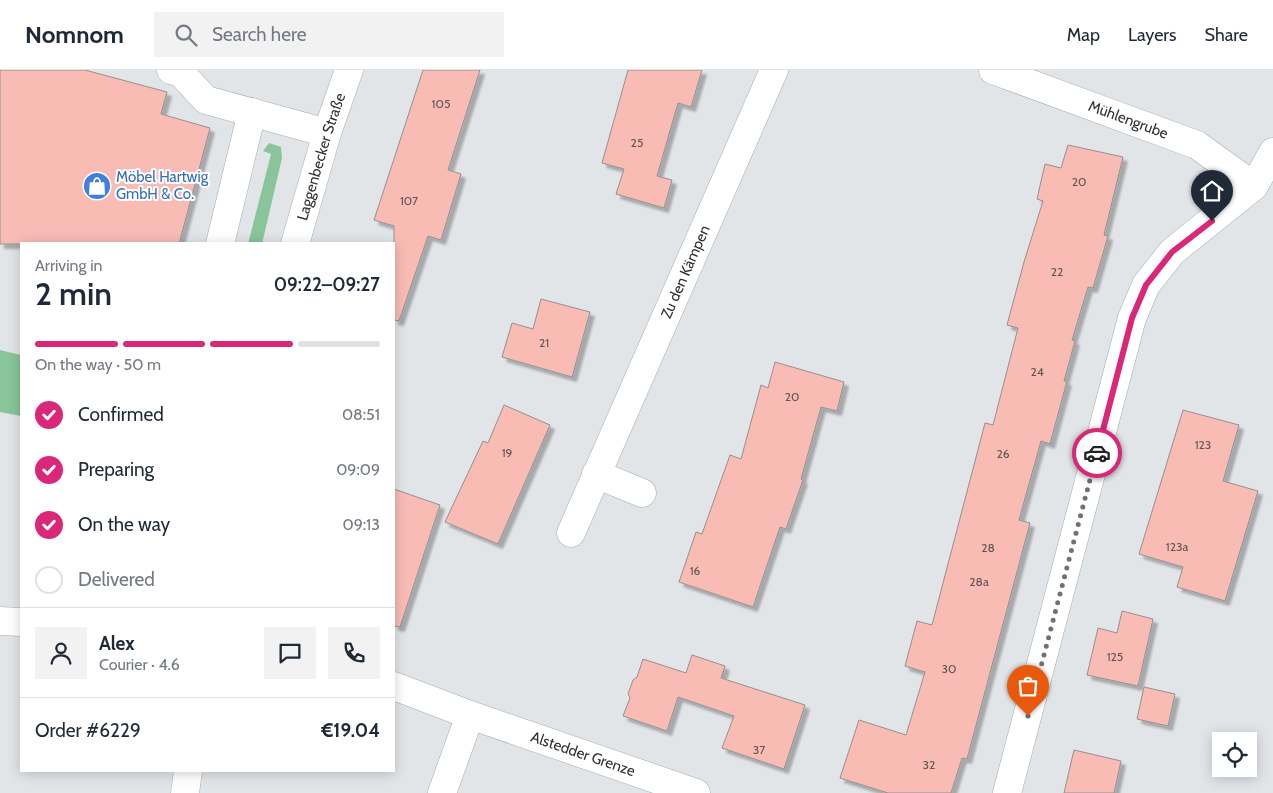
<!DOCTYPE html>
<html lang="en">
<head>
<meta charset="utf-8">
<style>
	:root { --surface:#fff; --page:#f2f2f3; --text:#1f2937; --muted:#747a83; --line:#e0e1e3; --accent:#db2777 }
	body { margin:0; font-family:Cabin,sans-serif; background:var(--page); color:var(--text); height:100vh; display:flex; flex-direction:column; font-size:19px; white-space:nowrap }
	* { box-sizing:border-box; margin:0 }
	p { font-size:16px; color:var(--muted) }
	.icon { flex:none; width:28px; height:28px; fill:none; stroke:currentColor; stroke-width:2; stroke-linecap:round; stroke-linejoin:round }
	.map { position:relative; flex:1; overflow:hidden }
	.details { position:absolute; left:20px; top:172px; width:375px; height:530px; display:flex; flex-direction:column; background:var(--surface); border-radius:0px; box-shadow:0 2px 12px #0003 }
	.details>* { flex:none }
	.tools { position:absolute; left:1212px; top:662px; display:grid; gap:10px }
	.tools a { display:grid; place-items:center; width:45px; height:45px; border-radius:0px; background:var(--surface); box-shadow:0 2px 12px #0003; font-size:25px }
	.pin { position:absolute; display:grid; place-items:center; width:42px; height:42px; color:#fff; margin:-51px -21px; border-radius:50% 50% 50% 0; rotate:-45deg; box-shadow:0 0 5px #0007 }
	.pin .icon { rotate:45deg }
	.courier { position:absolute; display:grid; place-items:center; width:50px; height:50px; margin:-25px; border:4px solid #db2777; border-radius:50%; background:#fff; color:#222; box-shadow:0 1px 6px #0007 }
	.overview em { font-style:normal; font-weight:600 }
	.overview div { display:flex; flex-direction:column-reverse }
	.overview { display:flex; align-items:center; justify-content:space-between; height:85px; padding:0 15px }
	h1 { font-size:32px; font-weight:600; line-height:38px }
	.bar { display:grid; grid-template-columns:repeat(4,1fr); gap:8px 5px; align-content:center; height:60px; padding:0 15px }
	.bar i { height:6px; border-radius:4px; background:var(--line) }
	.bar .current { background:var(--accent) }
	.bar p { grid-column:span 4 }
	.line { display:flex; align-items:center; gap:12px; padding:0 15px; border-top:1px solid var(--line) }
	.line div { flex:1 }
	.round { display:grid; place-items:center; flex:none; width:52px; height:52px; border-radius:0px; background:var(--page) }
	ol { padding:0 15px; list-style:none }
	li { display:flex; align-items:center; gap:15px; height:55px }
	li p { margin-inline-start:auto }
	li .icon { padding:5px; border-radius:50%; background:var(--accent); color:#fff; stroke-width:4 }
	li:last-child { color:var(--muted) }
	li i { width:28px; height:28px; border:2px solid var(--line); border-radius:50% }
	header { display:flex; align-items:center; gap:30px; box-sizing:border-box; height:70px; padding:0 25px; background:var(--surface); border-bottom:1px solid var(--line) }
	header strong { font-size:24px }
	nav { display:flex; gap:28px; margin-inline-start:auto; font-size:18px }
	.search { width:350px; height:45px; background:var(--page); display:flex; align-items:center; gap:12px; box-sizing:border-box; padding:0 18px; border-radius:0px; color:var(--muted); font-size:19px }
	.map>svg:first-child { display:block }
</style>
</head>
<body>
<header>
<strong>Nomnom</strong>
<div class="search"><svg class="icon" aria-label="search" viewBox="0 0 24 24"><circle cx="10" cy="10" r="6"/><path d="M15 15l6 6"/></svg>Search here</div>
<nav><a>Map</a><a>Layers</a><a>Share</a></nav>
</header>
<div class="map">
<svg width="1273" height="723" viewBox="0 0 1273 723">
	<defs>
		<filter id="shadow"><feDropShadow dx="4.5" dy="4.5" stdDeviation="1" flood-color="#0004"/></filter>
	</defs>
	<rect width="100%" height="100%" fill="#e2e5e8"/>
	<g fill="#89c598">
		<path d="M269,73L281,77L282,88L262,174H248L271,84L263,81Z"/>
		<path d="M0,280L21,285V346L0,342Z"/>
	</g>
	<g fill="#f8bcb5" stroke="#948f8f" filter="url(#shadow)">
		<path d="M0,0H85L167,22L161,44L210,58L179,174H0Z"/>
		<path d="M423,0H480L448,100L461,104L441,170L428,166L399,251L394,250V156L374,150Z"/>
		<path d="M628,0H702L691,37L678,33L657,106L672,110L664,138L616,124L624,99L602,93Z"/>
		<path d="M1068,75L1123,87L1104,165L1108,166L1093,218L1088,217L1072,270L1075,271L1064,311H1067L1050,374L1041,371L1019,450L1030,453L967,689L962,688L951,723H888L840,708L859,650L906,665L925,602L905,596L917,551L932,555L985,353L993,355L1018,258L1007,255L1024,192L1043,131L1037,129L1045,94L1061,98Z"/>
		<path d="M541,229L590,242L572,307L502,287L512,253L533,259Z"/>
		<path d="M775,292L844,312L837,341L821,337L801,409L803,410L786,459L780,457L753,537L679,512L696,462L702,464L730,385L741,389L761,315L768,318Z"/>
		<path d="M504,335L550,355L498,474L445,452L483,371L488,373Z"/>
		<path d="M1183,340L1239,355L1223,411L1258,421L1225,531L1177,517L1183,497L1139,484Z"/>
		<path d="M394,419L440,435L400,557L394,556Z"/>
		<path d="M1122,541L1153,549L1138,616L1087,605L1098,558L1117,563Z"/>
		<path d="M692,585L725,596L721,608L805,635L784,699L722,678L734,646L678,627L667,661L623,646L630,628L628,624L633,610L637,607L643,589L686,603Z"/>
		<path d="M1144,617L1175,624L1168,656L1137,649Z"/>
		<path d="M1074,680L1121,691L1114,723H1064Z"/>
	</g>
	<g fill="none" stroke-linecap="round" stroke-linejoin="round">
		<defs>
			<g id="minor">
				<path d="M171,0L181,3L206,30L327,63"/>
				<path id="s1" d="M993,0L1197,75L1254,116"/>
				<path d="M220,174L252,42"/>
				<path id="s2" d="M295,174L327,63L349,0"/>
				<path d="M596,404L642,423"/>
				<path id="s3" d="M571,463L774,0"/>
				<path d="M0,551L21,552"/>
				<path id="s4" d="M394,616L470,645L696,723"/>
				<path d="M185,723L188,701"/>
				<path d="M442,723L470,645"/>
				<path d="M1007,723L1132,248L1146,215L1172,182L1254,116L1273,82"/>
			</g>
		</defs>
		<use href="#minor" stroke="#a7abad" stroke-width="29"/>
		<use href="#minor" stroke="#fff" stroke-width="28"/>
	</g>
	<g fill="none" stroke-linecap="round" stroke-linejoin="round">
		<path stroke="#6f7172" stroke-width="5" stroke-dasharray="0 9" d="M1028,646L1097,383"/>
		<path stroke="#db2777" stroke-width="6" d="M1097,383L1132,248L1146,215L1172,182L1212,151"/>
	</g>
	<defs>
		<symbol id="shop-disc" viewBox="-11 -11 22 22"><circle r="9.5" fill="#3f7fe0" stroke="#fff"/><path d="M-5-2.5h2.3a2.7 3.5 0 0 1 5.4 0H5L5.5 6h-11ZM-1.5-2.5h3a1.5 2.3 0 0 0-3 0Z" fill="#fff"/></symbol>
	</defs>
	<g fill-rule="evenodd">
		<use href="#shop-disc" x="81" y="100" width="32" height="32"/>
	</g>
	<g text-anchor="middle" stroke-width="4" stroke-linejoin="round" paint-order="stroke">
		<g font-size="12" fill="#635454">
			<text x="441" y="38">105</text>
			<text x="637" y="77">25</text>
			<text x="1079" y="116">20</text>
			<text x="409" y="135">107</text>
			<text x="1057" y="206">22</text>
			<text x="544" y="277">21</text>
			<text x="1037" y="306">24</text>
			<text x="792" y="331">20</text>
			<text x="1203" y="379">123</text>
			<text x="507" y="387">19</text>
			<text x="1003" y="388">26</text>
			<text x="1177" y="481">123a</text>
			<text x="988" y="482">28</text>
			<text x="695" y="505">16</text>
			<text x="979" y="516">28a</text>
			<text x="1115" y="591">125</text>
			<text x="949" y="603">30</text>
			<text x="759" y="684">37</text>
			<text x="929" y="699">32</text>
		</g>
		<g font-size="15" fill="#313233" stroke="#fff">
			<text dy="5" stroke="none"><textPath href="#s1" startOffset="144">Mühlengrube</textPath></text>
			<text dy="5" stroke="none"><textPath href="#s2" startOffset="91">Laggenbecker Straße</textPath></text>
			<text dy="5" stroke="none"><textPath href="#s3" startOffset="285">Zu den Kämpen</textPath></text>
			<text dy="5" stroke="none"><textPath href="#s4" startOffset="201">Alstedder Grenze</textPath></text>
		</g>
		<g font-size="15" fill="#366cbe" stroke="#fff" text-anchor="start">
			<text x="116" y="112">Möbel Hartwig<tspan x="116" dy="17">GmbH &amp; Co.</tspan></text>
		</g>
	</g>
</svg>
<div class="tools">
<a><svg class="icon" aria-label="locate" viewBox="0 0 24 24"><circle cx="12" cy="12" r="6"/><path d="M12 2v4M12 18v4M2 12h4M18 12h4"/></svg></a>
</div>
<div class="pin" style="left:1028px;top:646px;background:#ea580c"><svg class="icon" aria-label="bag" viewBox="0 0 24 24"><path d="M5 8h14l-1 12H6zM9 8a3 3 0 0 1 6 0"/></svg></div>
<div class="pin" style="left:1212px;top:151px;background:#1f2937"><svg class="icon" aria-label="home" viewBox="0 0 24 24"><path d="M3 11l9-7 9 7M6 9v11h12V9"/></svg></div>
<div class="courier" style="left:1097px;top:383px"><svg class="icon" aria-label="car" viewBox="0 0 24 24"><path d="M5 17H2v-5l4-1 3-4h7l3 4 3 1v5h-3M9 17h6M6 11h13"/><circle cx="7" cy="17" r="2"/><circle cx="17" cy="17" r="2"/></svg></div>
<section class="details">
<div class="overview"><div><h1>2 min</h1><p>Arriving in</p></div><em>09:22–09:27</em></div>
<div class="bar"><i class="current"></i><i class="current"></i><i class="current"></i><i></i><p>On the way · 50 m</p></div>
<ol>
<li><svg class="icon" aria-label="check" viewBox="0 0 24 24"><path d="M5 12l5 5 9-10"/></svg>Confirmed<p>08:51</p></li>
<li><svg class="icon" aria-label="check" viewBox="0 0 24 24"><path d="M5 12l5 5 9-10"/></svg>Preparing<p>09:09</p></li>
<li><svg class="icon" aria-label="check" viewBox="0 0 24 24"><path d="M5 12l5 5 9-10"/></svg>On the way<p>09:13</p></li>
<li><i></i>Delivered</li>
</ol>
<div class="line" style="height:90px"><a class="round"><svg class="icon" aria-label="person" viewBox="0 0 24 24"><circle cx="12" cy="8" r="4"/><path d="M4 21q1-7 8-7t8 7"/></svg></a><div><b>Alex</b><p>Courier · 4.6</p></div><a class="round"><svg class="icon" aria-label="chat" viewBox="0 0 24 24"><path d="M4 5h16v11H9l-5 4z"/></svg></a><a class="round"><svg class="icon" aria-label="phone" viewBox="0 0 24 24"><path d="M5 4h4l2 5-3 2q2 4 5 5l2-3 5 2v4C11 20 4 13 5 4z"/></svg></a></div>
<div class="line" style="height:65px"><div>Order #6229</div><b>€19.04</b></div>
</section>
</div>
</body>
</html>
